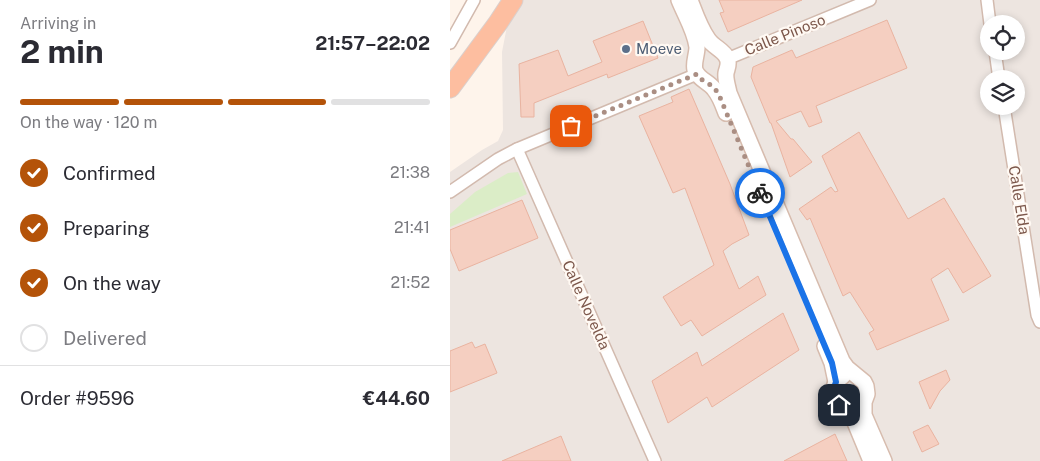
<!DOCTYPE html>
<html lang="en">
<head>
<meta charset="utf-8">
<style>
	:root { --surface:#fff; --page:#f2f2f3; --text:#2b2b33; --muted:#7c7c81; --line:#e1e1e2; --accent:#b45309 }
	body { margin:0; font-family:"Public Sans",sans-serif; background:var(--page); color:var(--text); height:100vh; display:flex; flex-direction:column; font-size:19px; white-space:nowrap }
	* { box-sizing:border-box; margin:0 }
	p { font-size:16px; color:var(--muted) }
	.icon { flex:none; width:28px; height:28px; fill:none; stroke:currentColor; stroke-width:2; stroke-linecap:round; stroke-linejoin:round }
	.map { position:relative; flex:1; overflow:hidden }
	.side { display:flex; flex-direction:column; background:var(--surface); width:450px }
	.side>* { flex:none }
	.buttons { position:absolute; left:530px; top:15px; display:grid; gap:10px }
	.buttons a { display:grid; place-items:center; width:45px; height:45px; border-radius:50%; background:var(--surface); box-shadow:0 2px 8px #0003; font-size:25px }
	.pin { position:absolute; display:grid; place-items:center; width:42px; height:42px; color:#fff; margin:-21px; border-radius:10px; box-shadow:0 2px 8px #0006 }
	.courier { position:absolute; display:grid; place-items:center; width:50px; height:50px; margin:-25px; border:4px solid #1a73e8; border-radius:50%; background:#fff; color:#222; box-shadow:0 1px 6px #0007 }
	.overview em { font-style:normal; font-weight:700 }
	.overview div { display:flex; flex-direction:column-reverse }
	.overview { display:flex; align-items:center; justify-content:space-between; height:85px; padding:0 20px }
	h1 { font-size:32px; font-weight:700; line-height:38px }
	.bar { display:grid; grid-template-columns:repeat(4,1fr); gap:8px 5px; align-content:center; height:60px; padding:0 20px }
	.bar i { height:6px; border-radius:4px; background:var(--line) }
	.bar .selected { background:var(--accent) }
	.bar p { grid-column:span 4 }
	.line { display:flex; align-items:center; gap:12px; padding:0 20px; border-top:1px solid var(--line) }
	.line div { flex:1 }
	ol { padding:0 20px; list-style:none }
	li { display:flex; align-items:center; gap:15px; height:55px }
	li p { margin-inline-start:auto }
	li .icon { padding:5px; border-radius:50%; background:var(--accent); color:#fff; stroke-width:4 }
	li:last-child { color:var(--muted) }
	li i { width:28px; height:28px; border:2px solid var(--line); border-radius:50% }
	main { display:flex; flex:1; min-height:0 }
	.map>svg:first-child { display:block }
</style>
</head>
<body>
<main>
<section class="side">
<div class="overview"><div><h1>2 min</h1><p>Arriving in</p></div><em>21:57–22:02</em></div>
<div class="bar"><i class="selected"></i><i class="selected"></i><i class="selected"></i><i></i><p>On the way · 120 m</p></div>
<ol>
<li><svg class="icon" aria-label="check" viewBox="0 0 24 24"><path d="M5 12l5 5 9-10"/></svg>Confirmed<p>21:38</p></li>
<li><svg class="icon" aria-label="check" viewBox="0 0 24 24"><path d="M5 12l5 5 9-10"/></svg>Preparing<p>21:41</p></li>
<li><svg class="icon" aria-label="check" viewBox="0 0 24 24"><path d="M5 12l5 5 9-10"/></svg>On the way<p>21:52</p></li>
<li><i></i>Delivered</li>
</ol>
<div class="line" style="height:65px"><div>Order #9596</div><b>€44.60</b></div>
</section>
<div class="map">
<svg width="590" height="461" viewBox="0 0 590 461">
	<rect width="100%" height="100%" fill="#fef4eb"/>
	<path fill="#ede5e0" fill-rule="evenodd" d="M62,0H590V461H0V172L32,150L48,141L53,130L52,52ZM539,24H566V51H539ZM539,79H566V106H539Z"/>
	<path fill="#dbedc7" d="M68,172L77,194L0,227V214L25,192L58,173Z"/>
	<g fill="#f5cfc1" stroke="#e9b3a0">
		<path d="M269,0H352L278,32L270,13L274,12Z"/>
		<path d="M437,20L457,68L366,106L372,122L359,127L351,111L326,121L341,139H343L362,162L340,177L321,123H320L301,77L303,67L342,50L346,58Z"/>
		<path d="M193,21L208,58L158,78L157,74L84,103V117H71L69,64L108,50L118,76L152,62L143,41Z"/>
		<path d="M239,89L280,184L299,235L282,244L273,251L289,289L308,276L316,295L252,336L241,320L231,326L213,297L264,265L235,188L223,193L189,116L223,102L221,97Z"/>
		<path d="M409,132L458,219L494,198L541,276L513,293L498,268L481,279L499,320L427,350L419,333L424,330L400,292L393,296L360,218L357,220L349,209L381,187L385,192L388,191L372,156Z"/>
		<path d="M72,200L88,238L9,271L0,249V230Z"/>
		<path d="M333,313L349,350L262,407L257,397L218,423L202,381L247,352L252,366Z"/>
		<path d="M22,342L25,348L35,344L47,373L0,392V351Z"/>
		<path d="M496,370L500,380L490,391L480,409L469,382Z"/>
		<path d="M478,425L489,444L472,452L463,432Z"/>
		<path d="M385,434L397,461H334Z"/>
		<path d="M111,436L121,461H52Z"/>
	</g>
	<g fill="none" stroke-linecap="round" stroke-linejoin="round">
		<defs>
			<g id="minor">
				<path d="M537,0L540,24"/>
				<path d="M0,43L24,0"/>
				<path d="M545,51L549,79"/>
				<path d="M277,59L420,0"/>
				<path d="M554,106L587,315L590,322"/>
				<path d="M67,149L205,461"/>
				<path d="M0,192L48,159L67,149L247,74"/>
			</g>
			<g id="secondary">
				<path d="M229,0C235,15 245,31 247,47C247,55 243,63 245,70C248,79 259,82 264,89C270,96 273,105 276,113"/>
				<path d="M240,0C245,13 250,28 258,39C263,47 274,50 277,58C280,64 277,68 276,73C275,79 278,87 279,93L392,361L397,368L414,382L416,386L417,394L414,402V415L434,461"/>
				<path d="M375,346L382,363L386,382"/>
				<path d="M393,376C384,382 379,394 387,403C393,410 399,412 404,420L421,461"/>
			</g>
			<path id="trunk" d="M0,88L48,23L63,0"/>
		</defs>
		<use href="#minor" stroke="#d2baae" stroke-width="14"/>
		<use href="#secondary" stroke="#d7bcae" stroke-width="18"/>
		<use href="#trunk" stroke="#dad0cd" stroke-width="21"/>
		<use href="#minor" stroke="#fff" stroke-width="11"/>
		<use href="#secondary" stroke="#fff" stroke-width="15"/>
		<use href="#trunk" stroke="#fdbea0" stroke-width="19"/>
	</g>
	<g fill="none" stroke-linecap="round" stroke-linejoin="round">
		<path stroke="#aa8e83" stroke-width="5" stroke-dasharray="0 9" d="M121,126L247,74L251,79L264,87L269,95L310,193"/>
		<path stroke="#1a73e8" stroke-width="6" d="M310,193L382,363L386,382L383,390V396L384,399L389,405"/>
	</g>
	<circle fill="#5c6f8a" stroke="#fff9f3" stroke-width="2" cx="176" cy="49" r="5"/>
	<g text-anchor="middle" stroke-width="4.5" stroke-linejoin="round" paint-order="stroke">
		<g font-size="15" fill="#7c574b" stroke="#fff9f3">
			<text transform="translate(335 35) rotate(-22)" y="5">Calle Pinoso</text>
			<text transform="translate(569 200) rotate(81)" y="5">Calle Elda</text>
			<text transform="translate(136 305) rotate(66)" y="5">Calle Novelda</text>
		</g>
		<g font-size="15" fill="#4e5e75" stroke="#fff9f3" text-anchor="start">
			<text x="186" y="54">Moeve</text>
		</g>
	</g>
</svg>
<div class="buttons">
<a><svg class="icon" aria-label="locate" viewBox="0 0 24 24"><circle cx="12" cy="12" r="6"/><path d="M12 2v4M12 18v4M2 12h4M18 12h4"/></svg></a>
<a><svg class="icon" aria-label="layers" viewBox="0 0 24 24"><path d="M12 4l9 5-9 5-9-5zM3 14l9 5 9-5"/></svg></a>
</div>
<div class="pin" style="left:121px;top:126px;background:#ea580c"><svg class="icon" aria-label="bag" viewBox="0 0 24 24"><path d="M5 8h14l-1 12H6zM9 8a3 3 0 0 1 6 0"/></svg></div>
<div class="pin" style="left:389px;top:405px;background:#1f2937"><svg class="icon" aria-label="home" viewBox="0 0 24 24"><path d="M3 11l9-7 9 7M6 9v11h12V9"/></svg></div>
<div class="courier" style="left:310px;top:193px"><svg class="icon" aria-label="bike" viewBox="0 0 24 24"><circle cx="6" cy="16" r="4"/><circle cx="18" cy="16" r="4"/><path d="M6 16l4-8h5l3 8M10 8l3 8H6M13 5h3"/></svg></div>
</div>
</main>
</body>
</html>
